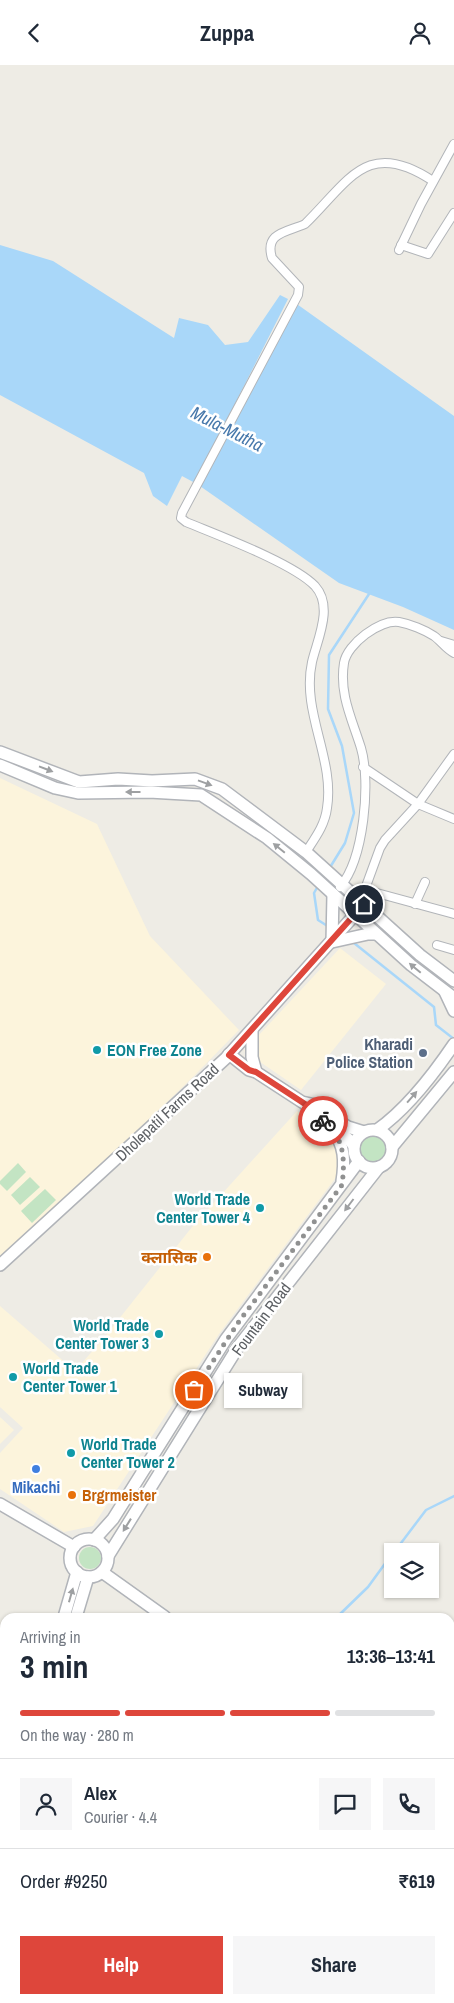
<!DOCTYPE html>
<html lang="en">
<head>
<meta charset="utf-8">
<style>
	:root { --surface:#fff; --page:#f6f6f7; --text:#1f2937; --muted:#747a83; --line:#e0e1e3; --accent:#de463b }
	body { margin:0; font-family:"Archivo Narrow","Noto Sans Devanagari",sans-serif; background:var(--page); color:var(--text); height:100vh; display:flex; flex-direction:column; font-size:19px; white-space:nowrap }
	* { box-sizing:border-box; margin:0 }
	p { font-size:16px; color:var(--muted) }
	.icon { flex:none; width:28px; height:28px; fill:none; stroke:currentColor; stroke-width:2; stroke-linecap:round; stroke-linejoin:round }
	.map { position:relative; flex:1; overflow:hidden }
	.panel { position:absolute; left:0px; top:1548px; width:455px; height:391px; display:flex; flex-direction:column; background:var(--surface); border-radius:15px 15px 0 0; box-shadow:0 1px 4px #0004 }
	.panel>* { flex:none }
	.controls { position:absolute; left:384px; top:1478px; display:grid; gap:10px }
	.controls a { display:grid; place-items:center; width:55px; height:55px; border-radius:0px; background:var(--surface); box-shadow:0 1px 4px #0004; font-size:25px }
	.pin { position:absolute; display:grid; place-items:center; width:42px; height:42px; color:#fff; margin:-21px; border:2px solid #fff; border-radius:50%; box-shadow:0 1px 5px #0007 }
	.courier { position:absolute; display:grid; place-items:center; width:50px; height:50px; margin:-25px; border:4px solid #de463b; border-radius:50%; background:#fff; color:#222; box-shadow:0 1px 6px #0007 }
	.bubble { position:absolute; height:35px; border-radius:0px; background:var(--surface); box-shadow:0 1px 4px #0004; font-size:16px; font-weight:700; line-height:35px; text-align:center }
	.headline em { font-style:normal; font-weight:700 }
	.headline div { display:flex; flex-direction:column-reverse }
	.headline { display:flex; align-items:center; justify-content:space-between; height:85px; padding:0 20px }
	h1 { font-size:32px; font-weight:700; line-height:38px }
	.bar { display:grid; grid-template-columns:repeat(4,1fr); gap:8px 5px; align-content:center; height:60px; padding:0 20px }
	.bar i { height:6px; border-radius:4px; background:var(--line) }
	.bar .active { background:var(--accent) }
	.bar p { grid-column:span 4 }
	.line { display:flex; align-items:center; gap:12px; padding:0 20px; border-top:1px solid var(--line) }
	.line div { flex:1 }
	.round { display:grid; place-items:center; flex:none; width:52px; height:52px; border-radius:0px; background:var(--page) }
	.cta { display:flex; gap:10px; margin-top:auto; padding:10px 20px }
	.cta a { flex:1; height:58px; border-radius:0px; background:var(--accent); color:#fff; font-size:20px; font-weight:700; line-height:58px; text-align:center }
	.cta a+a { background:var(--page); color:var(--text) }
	header { display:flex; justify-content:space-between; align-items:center; height:65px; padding:0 20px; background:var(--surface); font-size:22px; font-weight:700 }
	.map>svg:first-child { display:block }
</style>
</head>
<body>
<header><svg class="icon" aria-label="back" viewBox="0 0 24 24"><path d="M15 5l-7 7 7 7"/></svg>Zuppa<svg class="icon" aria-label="person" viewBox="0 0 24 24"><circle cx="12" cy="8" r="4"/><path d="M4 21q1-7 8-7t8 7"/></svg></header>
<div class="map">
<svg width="454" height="1938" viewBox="0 0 454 1938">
	<rect width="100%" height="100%" fill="#eeece5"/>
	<g fill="#fcf4dc">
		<path d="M0,713L97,759L150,871L239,965L194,1011L102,1100L0,1192Z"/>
		<path d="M340,883L386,919L301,1025L244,986Z"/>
		<path d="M297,1046L334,1074L339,1091L337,1111L219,1269L93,1461L64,1467L0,1424V1388L23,1363L0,1342V1241L75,1306L103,1274L192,1162Z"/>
		<path d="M0,1352L14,1365L0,1379Z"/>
	</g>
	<g fill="#c3e4c3">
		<circle cx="373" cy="1084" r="13"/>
		<path d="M18,1098L26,1107L7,1126L0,1119V1116Z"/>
		<path d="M30,1112L40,1122L20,1140L11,1130Z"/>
		<path d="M45,1124L56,1135L32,1158L21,1146Z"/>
		<circle cx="90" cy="1493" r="11"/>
	</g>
	<g fill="#a9d7f9">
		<path d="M0,180L53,196L174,273L179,253L208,260L225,280L248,277L280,230L288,234L195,418L182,411L167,441L153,431L144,408L0,330Z"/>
		<path d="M294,237L454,351V565L403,542L339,518L197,419Z"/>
	</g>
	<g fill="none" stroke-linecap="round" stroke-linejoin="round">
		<g stroke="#a9d7f9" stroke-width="2.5">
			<path d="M329,804L345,778L354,748L342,681L328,644L329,590L371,526"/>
			<path d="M318,821L314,828L318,855L329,862"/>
			<path d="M354,878L434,942L436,960L454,974"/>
			<path d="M395,1486L426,1445L454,1431"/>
			<path d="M337,1552L368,1522L392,1489"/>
			<path d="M254,1934L258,1938"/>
		</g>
		<defs>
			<g id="street">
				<path d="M401,180L428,189L454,148"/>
				<path d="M399,185L421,139L454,79"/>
				<path d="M441,576L454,580"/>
				<path d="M363,702L418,739L454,754"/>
				<path d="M306,787C315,773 325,760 327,743C335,694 301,647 312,597C317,575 334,542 315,521C293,498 217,470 186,457L181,453L182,448L298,230L299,222L272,193C264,167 288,167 305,159C349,116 367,72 433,116"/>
				<path d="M340,822C364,794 371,717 361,683C352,654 339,629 344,598C347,579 380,554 399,557C410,559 425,565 434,571C441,576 446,584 454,588"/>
				<path d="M362,824L454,849"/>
				<path d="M365,824L380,783L385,775L418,739L454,689"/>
				<path d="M415,839L425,817"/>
				<path d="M437,880L454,885"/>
				<path d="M0,1616L5,1618"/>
				<path d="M2,1676L5,1669"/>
				<path d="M0,1741L5,1743"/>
				<path d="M450,1801L454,1804"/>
			</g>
			<g id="secondary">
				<path d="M0,687L79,717L118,714L152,716L195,714L222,724L306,787L420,890L454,916"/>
				<path d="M0,700L55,723L78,728L149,727L201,730L267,773L311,809L411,900L454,933"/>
				<path d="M333,829L332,877L368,869H376"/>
				<path d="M445,927L454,946"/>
				<path d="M252,965V992L256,1007"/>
				<path d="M229,989L249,1005L256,1007L302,1037L315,1040L348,1062L364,1067"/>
				<path d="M305,1039C318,1057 342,1063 354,1081"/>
				<path d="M332,1065C345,1080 345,1097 342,1116"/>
				<path d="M377,1065C407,1044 433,1010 454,979"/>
				<circle cx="373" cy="1084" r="19"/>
				<path d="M392,1082L454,1007"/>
				<path d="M0,1200L226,993L360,844"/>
				<path d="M0,1439L74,1482"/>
				<circle cx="89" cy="1493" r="19"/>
				<path d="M94,1475L113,1454L226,1274L359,1096"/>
				<path d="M108,1491L238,1282L379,1102"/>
				<path d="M102,1507L165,1552"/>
				<path d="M64,1552L77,1507"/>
				<path d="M76,1552L88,1512"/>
				<path d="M450,1668L454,1663"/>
				<path d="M450,1757L454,1760"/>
				<path d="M0,1779L5,1762"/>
				<path d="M0,1811L5,1794"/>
			</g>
		</defs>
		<use href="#street" stroke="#b2b5b9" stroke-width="10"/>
		<use href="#secondary" stroke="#b1b4b9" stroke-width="14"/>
		<use href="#street" stroke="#fff" stroke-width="8"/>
		<use href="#secondary" stroke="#fff" stroke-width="11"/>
	</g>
	<defs><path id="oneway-solid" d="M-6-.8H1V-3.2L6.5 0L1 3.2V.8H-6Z" transform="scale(1.25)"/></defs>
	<g fill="#9ea0a2">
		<use href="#oneway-solid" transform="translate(46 704) rotate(21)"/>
		<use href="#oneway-solid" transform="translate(205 718) rotate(20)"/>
		<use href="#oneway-solid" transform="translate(133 727) rotate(180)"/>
		<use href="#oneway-solid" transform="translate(279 783) rotate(-141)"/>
		<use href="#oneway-solid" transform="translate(415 903) rotate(-140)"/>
		<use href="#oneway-solid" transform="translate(412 1032) rotate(-49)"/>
		<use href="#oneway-solid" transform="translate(349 1140) rotate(127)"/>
		<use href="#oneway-solid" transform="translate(127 1460) rotate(122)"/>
		<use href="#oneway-solid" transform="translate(71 1530) rotate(-74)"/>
	</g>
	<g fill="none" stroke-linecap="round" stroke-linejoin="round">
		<path stroke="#909191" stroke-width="5" stroke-dasharray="0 9" d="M194,1325L240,1255L342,1120C345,1096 345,1072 323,1056"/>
		<path stroke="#de463b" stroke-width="6" d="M323,1056L313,1049L305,1039L256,1007L249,1005L229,990L364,839"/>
	</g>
	<g fill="#0f9aa8" stroke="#fff" stroke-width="2">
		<circle cx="97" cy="985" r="5"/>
		<circle cx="260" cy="1143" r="5"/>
		<circle cx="159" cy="1269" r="5"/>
		<circle cx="13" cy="1312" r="5"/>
		<circle cx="71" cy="1388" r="5"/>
	</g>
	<circle fill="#5c6f8a" stroke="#fff" stroke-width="2" cx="423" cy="988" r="5"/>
	<g fill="#e8710a" stroke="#fff" stroke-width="2">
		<circle cx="207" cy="1192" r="5"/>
		<circle cx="72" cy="1430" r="5"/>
	</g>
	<circle fill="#3f7fe0" stroke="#fff" stroke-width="2" cx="36" cy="1404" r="5"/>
	<g text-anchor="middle" stroke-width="5" stroke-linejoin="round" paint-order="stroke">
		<g font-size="16" font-weight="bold" fill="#4e5e75" stroke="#fff" text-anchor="end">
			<text x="413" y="985">Kharadi<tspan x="413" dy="18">Police Station</tspan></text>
		</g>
		<g font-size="16" font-weight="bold" fill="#0d838f" stroke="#fff" text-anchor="start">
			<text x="107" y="991">EON Free Zone</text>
			<text x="250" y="1140" text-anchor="end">World Trade<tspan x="250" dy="18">Center Tower 4</tspan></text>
			<text x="149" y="1266" text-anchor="end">World Trade<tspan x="149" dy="18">Center Tower 3</tspan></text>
			<text x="23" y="1309">World Trade<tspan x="23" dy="18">Center Tower 1</tspan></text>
			<text x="81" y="1385">World Trade<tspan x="81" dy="18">Center Tower 2</tspan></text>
		</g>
		<g font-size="16" fill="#5d6064" stroke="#fff">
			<text transform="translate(167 1047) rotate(-43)" y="6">Dholepatil Farms Road</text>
			<text transform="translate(261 1254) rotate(-53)" y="6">Fountain Road</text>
		</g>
		<g font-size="16" font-weight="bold" fill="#c56008" stroke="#fff" text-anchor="end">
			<text x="197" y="1198">क्लासिक</text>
			<text x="82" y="1436" text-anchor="start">Brgrmeister</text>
		</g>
		<g font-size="16" font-weight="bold" fill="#366cbe" stroke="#fff">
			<text x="36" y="1428">Mikachi</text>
		</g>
		<g font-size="18" font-style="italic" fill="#4778ab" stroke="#fff">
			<text transform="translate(227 364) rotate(27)" y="6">Mula-Mutha</text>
		</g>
	</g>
</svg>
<div class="controls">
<a><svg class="icon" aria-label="layers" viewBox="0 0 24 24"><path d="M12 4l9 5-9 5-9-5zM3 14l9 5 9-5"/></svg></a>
</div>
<div class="pin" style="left:194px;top:1325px;background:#ea580c"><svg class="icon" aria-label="bag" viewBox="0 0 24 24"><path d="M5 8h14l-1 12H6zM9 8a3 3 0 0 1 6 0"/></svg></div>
<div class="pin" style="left:364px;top:839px;background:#1f2937"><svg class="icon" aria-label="home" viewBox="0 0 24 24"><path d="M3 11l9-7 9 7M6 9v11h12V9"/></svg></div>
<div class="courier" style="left:323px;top:1056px"><svg class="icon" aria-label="bike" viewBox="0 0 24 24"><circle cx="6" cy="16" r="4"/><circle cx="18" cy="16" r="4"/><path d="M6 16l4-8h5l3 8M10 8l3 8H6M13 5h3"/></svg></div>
<div class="bubble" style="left:224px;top:1308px;width:78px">Subway</div>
<section class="panel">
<div class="headline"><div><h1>3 min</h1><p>Arriving in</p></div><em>13:36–13:41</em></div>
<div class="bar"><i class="active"></i><i class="active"></i><i class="active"></i><i></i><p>On the way · 280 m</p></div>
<div class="line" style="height:90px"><a class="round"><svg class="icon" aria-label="person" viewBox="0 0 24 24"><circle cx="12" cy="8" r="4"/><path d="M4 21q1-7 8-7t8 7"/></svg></a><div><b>Alex</b><p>Courier · 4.4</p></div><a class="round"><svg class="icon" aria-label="chat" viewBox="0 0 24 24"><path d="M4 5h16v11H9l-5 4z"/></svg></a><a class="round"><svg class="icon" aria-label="phone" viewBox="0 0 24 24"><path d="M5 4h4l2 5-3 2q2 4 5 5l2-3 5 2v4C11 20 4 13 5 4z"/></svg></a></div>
<div class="line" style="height:65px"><div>Order #9250</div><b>₹619</b></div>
<div class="cta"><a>Help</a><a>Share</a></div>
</section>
</div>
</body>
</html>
